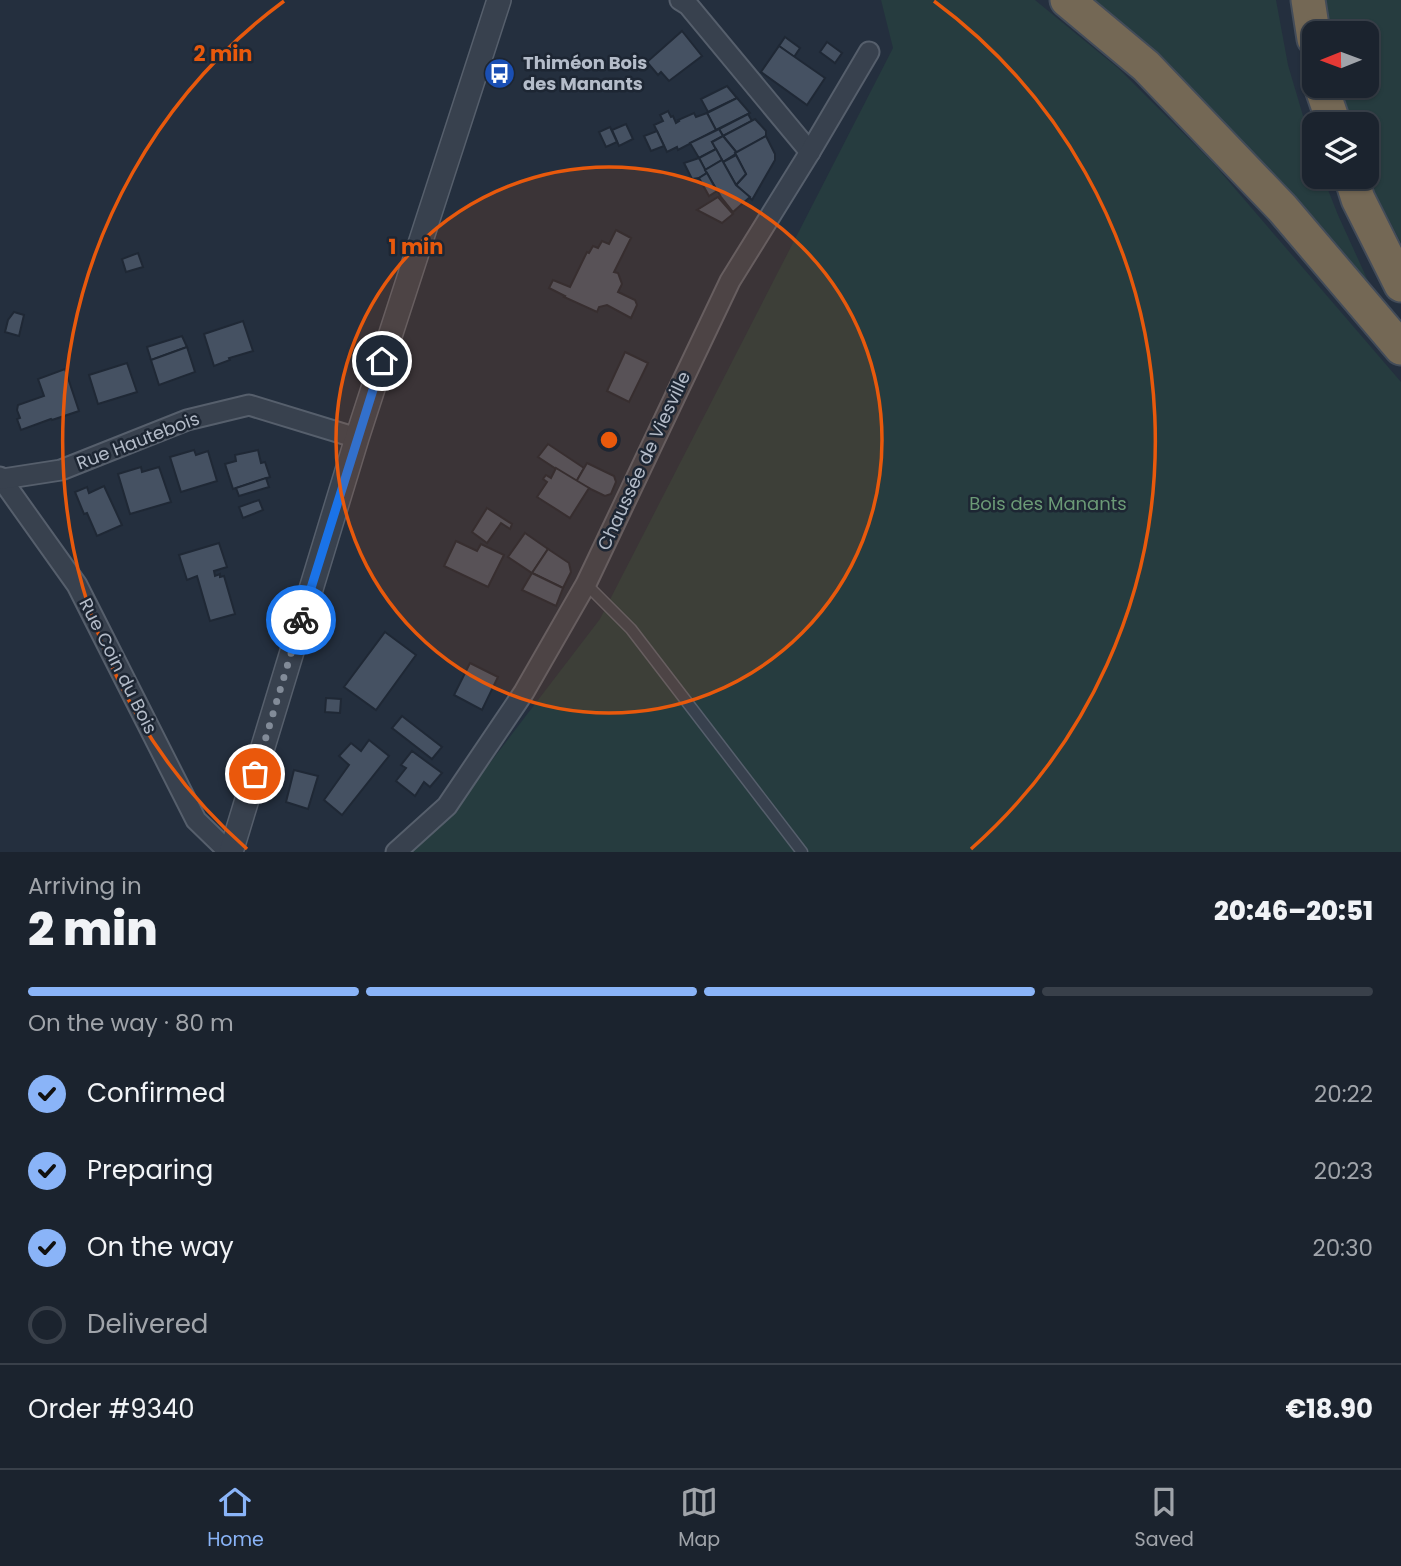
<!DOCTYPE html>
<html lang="en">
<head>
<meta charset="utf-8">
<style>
	:root { --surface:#1b232e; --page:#242b36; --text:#f1f3f6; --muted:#a0a4aa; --line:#39404a; --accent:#8ab4f8 }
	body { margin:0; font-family:Poppins,sans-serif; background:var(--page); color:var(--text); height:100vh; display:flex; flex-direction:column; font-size:26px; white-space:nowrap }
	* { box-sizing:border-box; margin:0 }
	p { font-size:23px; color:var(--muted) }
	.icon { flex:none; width:38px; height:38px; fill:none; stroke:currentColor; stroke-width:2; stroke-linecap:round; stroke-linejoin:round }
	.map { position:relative; height:852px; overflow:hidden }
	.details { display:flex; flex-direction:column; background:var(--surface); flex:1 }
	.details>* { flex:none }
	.needle { width:46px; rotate:269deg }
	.tools { position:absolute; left:1302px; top:21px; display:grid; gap:14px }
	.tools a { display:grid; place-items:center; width:77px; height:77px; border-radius:14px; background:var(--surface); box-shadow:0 2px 5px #0004,0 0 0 2px var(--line); font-size:35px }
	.pin { position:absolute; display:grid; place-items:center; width:60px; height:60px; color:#fff; margin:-30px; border:4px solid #fff; border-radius:50%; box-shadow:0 2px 7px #0007 }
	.courier { position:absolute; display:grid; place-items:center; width:70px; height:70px; margin:-35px; border:5px solid #1a73e8; border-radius:50%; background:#fff; color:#222; box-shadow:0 2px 9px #0007 }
	.headline em { font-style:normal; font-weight:800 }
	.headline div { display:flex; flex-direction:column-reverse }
	.headline { display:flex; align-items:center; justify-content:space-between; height:119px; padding:0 28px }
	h1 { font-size:46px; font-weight:800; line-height:52px }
	.bar { display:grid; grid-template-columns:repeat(4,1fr); gap:10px 7px; align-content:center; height:84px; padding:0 28px }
	.bar i { height:9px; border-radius:5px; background:var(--line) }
	.bar .selected { background:var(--accent) }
	.bar p { grid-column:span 4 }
	.line { display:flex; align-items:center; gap:18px; padding:0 28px; border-top:2px solid var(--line) }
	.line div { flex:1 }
	ol { padding:0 28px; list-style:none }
	li { display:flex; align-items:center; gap:21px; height:77px }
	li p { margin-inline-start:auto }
	li .icon { padding:7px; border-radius:50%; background:var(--accent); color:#111; stroke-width:4 }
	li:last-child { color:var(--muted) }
	li i { width:38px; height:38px; border:4px solid var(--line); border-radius:50% }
	.menu { display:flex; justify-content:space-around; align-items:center; height:98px; border-top:2px solid var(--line); background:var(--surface); font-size:19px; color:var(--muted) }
	.menu a { display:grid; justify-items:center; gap:4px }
	.menu .selected { color:var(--accent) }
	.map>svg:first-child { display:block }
</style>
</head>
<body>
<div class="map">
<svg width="1401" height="852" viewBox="0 0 1401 852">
	<rect width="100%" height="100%" fill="#242f3e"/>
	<g fill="#263c3f">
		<path d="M881,0H1035L1118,68L1213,163L1401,382V852H412L444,823L600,619L893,48Z"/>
		<path d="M1087,0H1276L1288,65L1314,153V177H1323L1338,215L1374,294Z"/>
		<path d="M1322,0H1401V243L1376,195L1367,168V124H1351L1342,86H1367V33H1329Z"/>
	</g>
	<g fill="#455162" stroke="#1f2835" stroke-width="2">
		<path d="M682,31L702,56L669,81L661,72L658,75L647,62Z"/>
		<path d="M785,37L800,48L794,57L779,46Z"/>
		<path d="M827,42L842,53L835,63L820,52Z"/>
		<path d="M779,46L825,78L807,105L761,72Z"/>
		<path d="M727,86L737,98L708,112L701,99Z"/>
		<path d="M737,98L750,113L716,130L707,113Z"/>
		<path d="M668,111L671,117L673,116L676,123L679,121L678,120L694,113L696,117L707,113L716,130L678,150L677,147L667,152L654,125L663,121L660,115Z"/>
		<path d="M748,114L752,121L723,136L719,129Z"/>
		<path d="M755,119L766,131V136L737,153L723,136Z"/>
		<path d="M626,124L633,139L619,146L612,130Z"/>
		<path d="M610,127L617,142L606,147L599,132Z"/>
		<path d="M719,129L723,136L712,142L716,149L699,158L690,143Z"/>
		<path d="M657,131L664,146L651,151L644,136Z"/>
		<path d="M723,136L737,153L723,162L712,142Z"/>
		<path d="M766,136L775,154V160L752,200L736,185L746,174L735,153Z"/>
		<path d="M716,149L722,160L705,170L699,158Z"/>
		<path d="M736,155L746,174L736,185L723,162Z"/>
		<path d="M699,158L707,173L699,178L692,179L684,163Z"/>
		<path d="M722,160L736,185L750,197L733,212L721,197L705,170Z"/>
		<path d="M707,173L717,191L709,196L699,178Z"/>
		<path d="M718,197L733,214L722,223L697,210Z"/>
		<path d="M616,230L631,238L614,272L618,273L622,284L618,292L635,300L637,305L631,318L607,305L599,307L597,312L564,297L565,296L549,288L553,280L570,287L587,252L589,253L593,246L598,248L602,241L609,244Z"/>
		<path d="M138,253L143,267L126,272L122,259Z"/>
		<path d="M14,312L24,315L19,336L5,332L8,320Z"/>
		<path d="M243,321L253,351L229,358L230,360L214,366L204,334Z"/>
		<path d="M182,336L187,347L151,360L147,347Z"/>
		<path d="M187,347L195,372L159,385L151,360Z"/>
		<path d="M625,352L648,363L629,402L607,391Z"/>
		<path d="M127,363L137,392L98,404L89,375Z"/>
		<path d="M65,369L79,411L52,420L51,419L21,430L17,419L20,418L17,410L18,405L44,396L38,379Z"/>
		<path d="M548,444L584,468L576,482L538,457Z"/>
		<path d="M194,450L196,455L208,451L217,481L181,492L170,457Z"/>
		<path d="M258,450L261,463L265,462L270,477L233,489L225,464L236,461L235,455Z"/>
		<path d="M587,463L614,476L616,482L611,494L605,496L576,482Z"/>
		<path d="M141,467L142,472L159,467L171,502L130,514L118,474Z"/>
		<path d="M556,468L589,488L570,518L537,497L547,482L543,479L546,475L551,478Z"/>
		<path d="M266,478L269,487L239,496L236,488Z"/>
		<path d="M104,486L122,525L97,536L87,513L84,514L75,492L87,487L89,493Z"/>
		<path d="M259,500L263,510L243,518L239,507Z"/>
		<path d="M487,508L512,524L510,529L501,523L487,543L472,532Z"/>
		<path d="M525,533L548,549L532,573L508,557Z"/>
		<path d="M456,541L477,551L481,544L504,555L488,587L444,566Z"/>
		<path d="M219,543L227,567L214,571L215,576L220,574V577L224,576L235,614L210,621L197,576L187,580L179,555Z"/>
		<path d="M548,549L569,563L571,572L563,588L532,573Z"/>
		<path d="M532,573L563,588L556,606L522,590Z"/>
		<path d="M385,632L416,655L376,710L344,687Z"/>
		<path d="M470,663L498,677L482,710L454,695Z"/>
		<path d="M326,698L341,699L340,713L325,712Z"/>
		<path d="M402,716L442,747L432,759L392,728Z"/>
		<path d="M369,740L389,756L342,815L324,800L349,765L339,756L351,743L361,751Z"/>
		<path d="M412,751L442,773L430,787L424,782L415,796L396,781L406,768L401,765Z"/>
		<path d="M294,770L318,776L308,809L286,802Z"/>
	</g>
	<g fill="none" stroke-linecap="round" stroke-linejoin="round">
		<defs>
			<path id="service" d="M586,584L631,629L802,852"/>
			<g id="minor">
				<path d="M680,0L688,5L810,152"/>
				<path d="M0,477L77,585L196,820L229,852"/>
				<path d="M3,479L61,470L187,420L249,405L357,438"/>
				<path d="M396,852L447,806L524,692L586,584L730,281L810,152L869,52"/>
			</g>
			<path id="tertiary" d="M231,852L357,438L499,0"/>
			<g id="motorway">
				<path d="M1067,0L1146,66L1282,208L1401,348"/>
				<path d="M1308,0L1314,39"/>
				<path d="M1321,86L1334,124"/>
				<path d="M1351,177L1358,199L1401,285"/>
			</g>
		</defs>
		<use href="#service" stroke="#565f6c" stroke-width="13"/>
		<use href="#minor" stroke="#565f6c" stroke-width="23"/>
		<use href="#tertiary" stroke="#565f6c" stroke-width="26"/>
		<use href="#motorway" stroke="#434c59" stroke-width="37"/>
		<use href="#service" stroke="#38414e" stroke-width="10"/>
		<use href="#minor" stroke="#38414e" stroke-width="19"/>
		<use href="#tertiary" stroke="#38414e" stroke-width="23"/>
		<use href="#motorway" stroke="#746855" stroke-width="33"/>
	</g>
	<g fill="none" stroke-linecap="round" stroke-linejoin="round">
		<path stroke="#828b98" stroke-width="7" stroke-dasharray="0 12.6" d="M255,774L301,620"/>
		<path stroke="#1a73e8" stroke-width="9" d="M301,620L382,361"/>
	</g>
	<circle cx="609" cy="440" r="273" fill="#e8590c" fill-opacity=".12"/>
	<g fill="none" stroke="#e8590c" stroke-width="3.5">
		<circle cx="609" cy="440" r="273"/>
		<path d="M247 849A546 546 0 0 1 284 1M934 1A546 546 0 0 1 971 849"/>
	</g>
	<defs>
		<symbol id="bus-disc" viewBox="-11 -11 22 22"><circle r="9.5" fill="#1a4fb4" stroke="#1d2633"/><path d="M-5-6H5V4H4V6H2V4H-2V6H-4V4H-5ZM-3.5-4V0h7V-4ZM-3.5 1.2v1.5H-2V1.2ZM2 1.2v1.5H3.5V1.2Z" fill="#fff"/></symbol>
	</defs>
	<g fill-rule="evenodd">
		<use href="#bus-disc" x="482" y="56" width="35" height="35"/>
	</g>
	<g text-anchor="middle" stroke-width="5" stroke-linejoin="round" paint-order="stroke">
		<g font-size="18" font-weight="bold" fill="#b4bcc9" stroke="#1d2633" text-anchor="start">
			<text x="523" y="69">Thiméon Bois<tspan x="523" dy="21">des Manants</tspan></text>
		</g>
		<g font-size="18" fill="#b4bcc9" stroke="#1d2633">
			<text transform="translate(138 441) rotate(-21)" y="6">Rue Hautebois</text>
			<text transform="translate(644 461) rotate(-65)" y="6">Chaussée de Viesville</text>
			<text transform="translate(118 666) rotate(63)" y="6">Rue Coin du Bois</text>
		</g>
		<g font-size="18" fill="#6b9a76" stroke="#1d2633">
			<text x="1048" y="510">Bois des Manants</text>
		</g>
	</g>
	<circle cx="609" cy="440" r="10" fill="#e8590c" stroke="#1d2633" stroke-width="3.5"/>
	<g font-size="21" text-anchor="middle" font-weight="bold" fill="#e8590c" stroke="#1d2633" stroke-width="5" stroke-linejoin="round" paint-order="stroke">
		<text x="223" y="61">2 min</text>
		<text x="416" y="254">1 min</text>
	</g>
</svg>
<div class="tools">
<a><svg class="needle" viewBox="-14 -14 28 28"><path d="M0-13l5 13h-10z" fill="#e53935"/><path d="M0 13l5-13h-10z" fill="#a0a4aa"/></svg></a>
<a><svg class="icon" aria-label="layers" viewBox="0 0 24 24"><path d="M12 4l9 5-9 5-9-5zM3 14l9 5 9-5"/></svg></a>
</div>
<div class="pin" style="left:255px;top:774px;background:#ea580c"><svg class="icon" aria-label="bag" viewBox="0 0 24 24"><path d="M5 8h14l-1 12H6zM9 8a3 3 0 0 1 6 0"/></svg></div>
<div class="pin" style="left:382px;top:361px;background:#1f2937"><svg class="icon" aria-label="home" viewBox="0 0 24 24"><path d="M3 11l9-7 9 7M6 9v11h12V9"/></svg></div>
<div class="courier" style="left:301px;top:620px"><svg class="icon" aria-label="bike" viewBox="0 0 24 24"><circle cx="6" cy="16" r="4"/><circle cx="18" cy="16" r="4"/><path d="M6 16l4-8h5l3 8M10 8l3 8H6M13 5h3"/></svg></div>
</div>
<section class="details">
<div class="headline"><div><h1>2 min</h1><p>Arriving in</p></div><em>20:46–20:51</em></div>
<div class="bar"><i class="selected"></i><i class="selected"></i><i class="selected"></i><i></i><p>On the way · 80 m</p></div>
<ol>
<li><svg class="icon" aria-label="check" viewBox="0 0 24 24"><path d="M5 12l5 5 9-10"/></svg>Confirmed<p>20:22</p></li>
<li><svg class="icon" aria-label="check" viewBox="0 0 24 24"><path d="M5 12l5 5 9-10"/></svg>Preparing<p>20:23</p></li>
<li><svg class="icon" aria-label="check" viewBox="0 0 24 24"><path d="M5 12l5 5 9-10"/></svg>On the way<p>20:30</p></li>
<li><i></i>Delivered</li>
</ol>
<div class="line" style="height:91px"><div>Order #9340</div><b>€18.90</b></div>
</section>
<nav class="menu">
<a class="selected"><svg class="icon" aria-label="home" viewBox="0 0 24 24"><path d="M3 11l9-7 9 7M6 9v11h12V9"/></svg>Home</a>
<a><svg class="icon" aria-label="map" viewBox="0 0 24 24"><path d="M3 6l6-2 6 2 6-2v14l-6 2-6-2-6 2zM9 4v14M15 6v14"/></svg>Map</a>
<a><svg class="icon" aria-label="saved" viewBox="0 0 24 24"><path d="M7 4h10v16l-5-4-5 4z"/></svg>Saved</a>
</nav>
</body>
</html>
